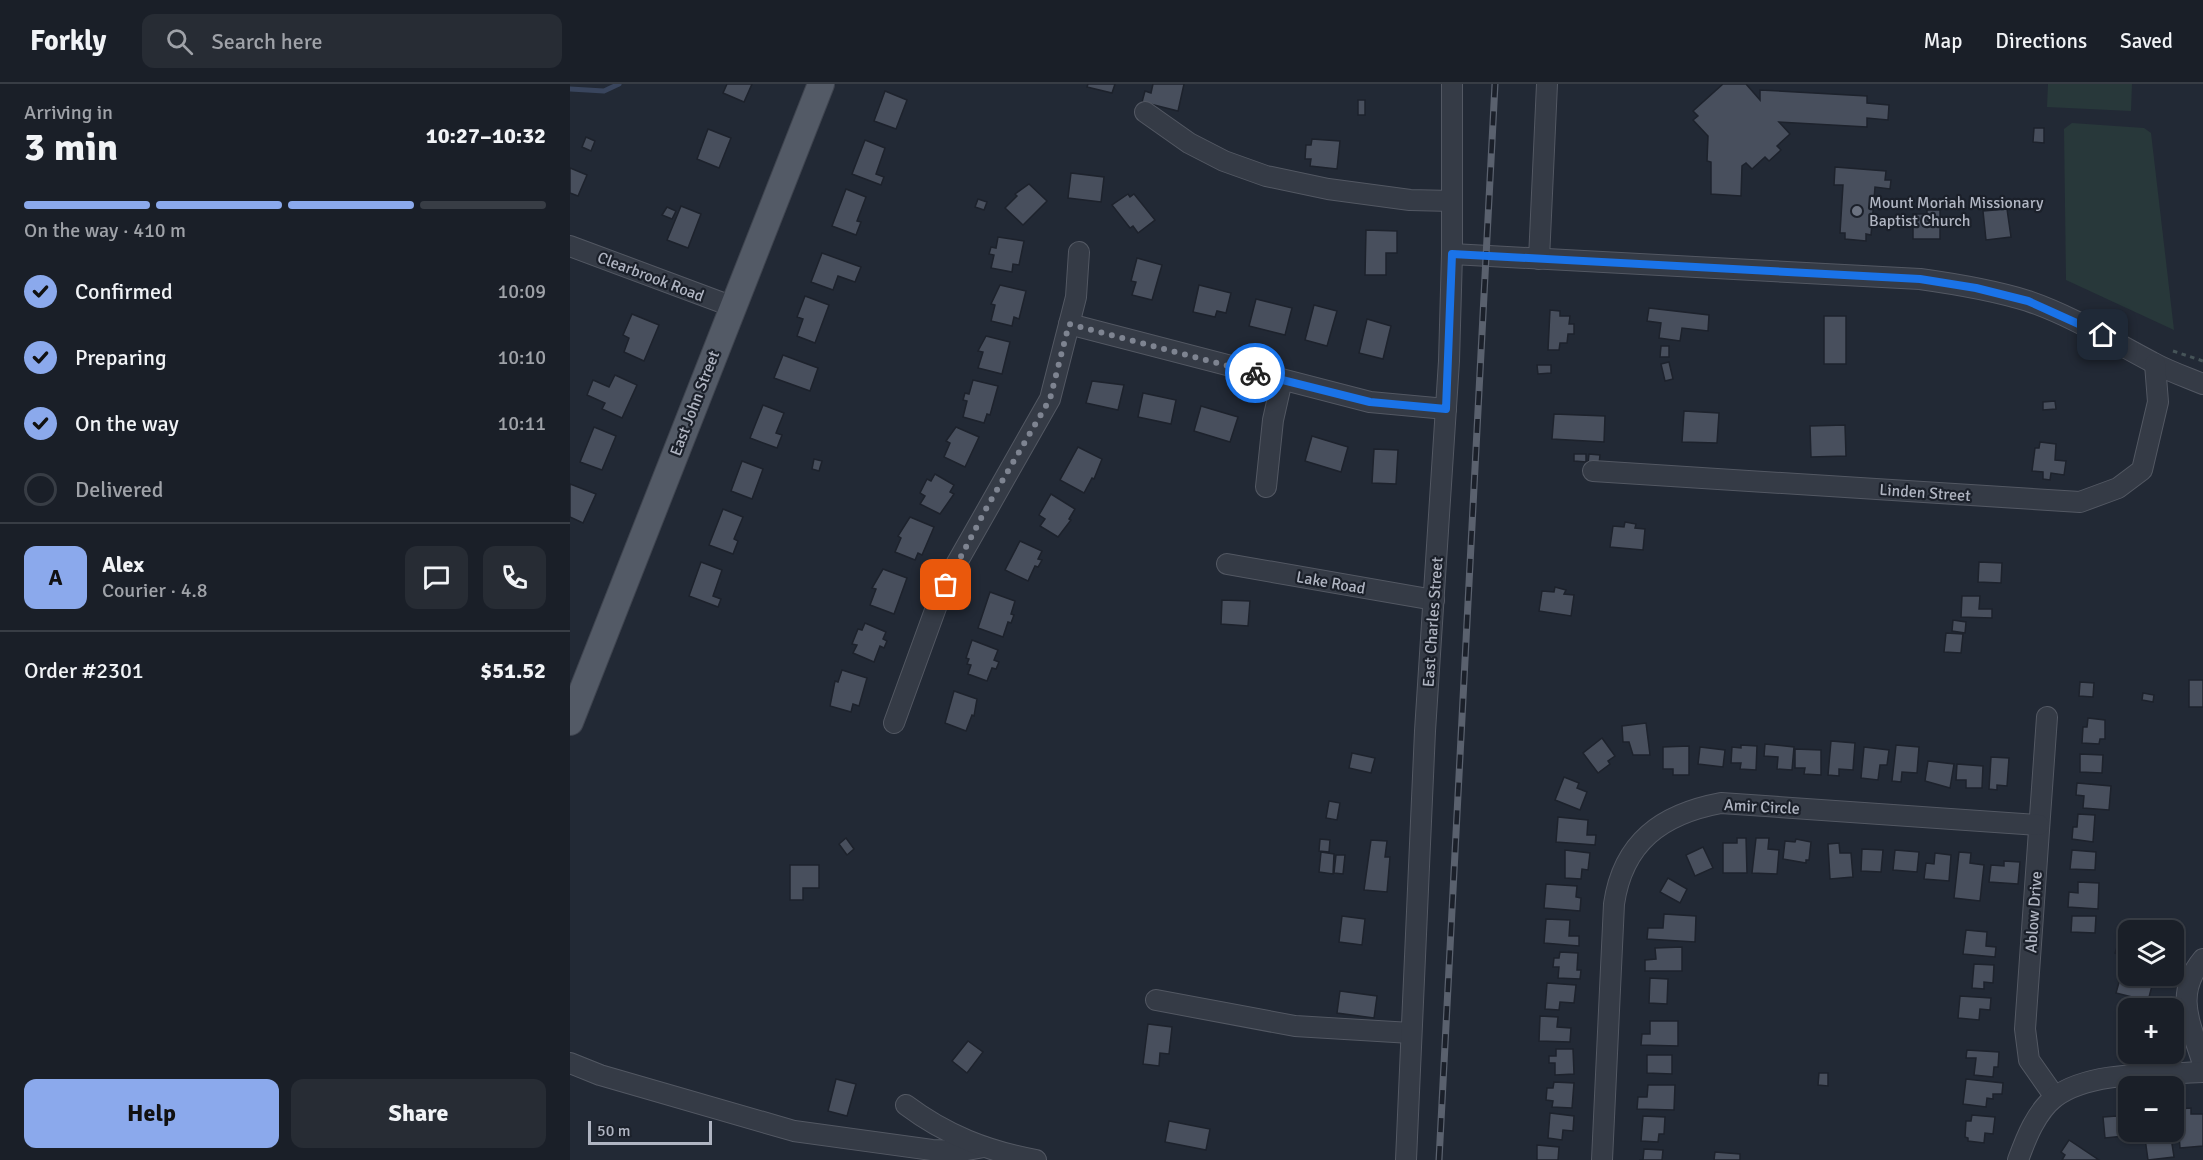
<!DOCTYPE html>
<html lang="en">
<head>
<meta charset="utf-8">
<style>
	:root { --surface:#1a1f28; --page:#272c34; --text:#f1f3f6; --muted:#9fa2a8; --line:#383d45; --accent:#8ba9ec }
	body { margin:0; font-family:Signika,sans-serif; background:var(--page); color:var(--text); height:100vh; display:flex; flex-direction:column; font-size:22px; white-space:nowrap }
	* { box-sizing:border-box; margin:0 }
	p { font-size:20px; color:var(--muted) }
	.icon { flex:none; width:33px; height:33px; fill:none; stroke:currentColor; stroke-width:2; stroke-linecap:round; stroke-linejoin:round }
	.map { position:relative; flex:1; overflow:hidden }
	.panel { display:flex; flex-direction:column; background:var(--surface); width:570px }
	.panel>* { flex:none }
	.buttons { position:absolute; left:1548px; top:836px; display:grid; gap:12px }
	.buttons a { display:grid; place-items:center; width:66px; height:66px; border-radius:12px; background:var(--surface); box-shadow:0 2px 4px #0004,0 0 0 2px var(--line); font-size:30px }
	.scale { position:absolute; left:18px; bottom:15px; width:124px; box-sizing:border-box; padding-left:6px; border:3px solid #b0b5c2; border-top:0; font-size:16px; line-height:21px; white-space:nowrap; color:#b0b5c2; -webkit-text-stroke:4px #1b202a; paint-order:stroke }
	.pin { position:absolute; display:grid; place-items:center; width:51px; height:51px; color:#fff; margin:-26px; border-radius:12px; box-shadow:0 3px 9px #0006 }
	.courier { position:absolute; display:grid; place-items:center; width:60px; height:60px; margin:-30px; border:4px solid #1a73e8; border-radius:50%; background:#fff; color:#222; box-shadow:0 2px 8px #0007 }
	.head em { font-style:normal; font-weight:800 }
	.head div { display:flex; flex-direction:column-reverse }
	.head { display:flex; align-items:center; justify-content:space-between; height:102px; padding:0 24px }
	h1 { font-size:39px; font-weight:800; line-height:45px }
	.bar { display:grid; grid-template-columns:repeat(4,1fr); gap:9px 6px; align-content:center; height:72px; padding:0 24px }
	.bar i { height:8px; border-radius:4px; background:var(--line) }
	.bar .active { background:var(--accent) }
	.bar p { grid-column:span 4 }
	.line { display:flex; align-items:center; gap:15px; padding:0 24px; border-top:2px solid var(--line) }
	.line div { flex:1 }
	.round { display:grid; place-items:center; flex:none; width:63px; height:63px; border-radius:12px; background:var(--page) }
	ol { padding:0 24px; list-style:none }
	li { display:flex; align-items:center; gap:18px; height:66px }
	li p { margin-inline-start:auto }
	li .icon { padding:6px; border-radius:50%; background:var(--accent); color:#111; stroke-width:4 }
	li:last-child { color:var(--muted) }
	li i { width:33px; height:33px; border:3px solid var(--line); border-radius:50% }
	.button { display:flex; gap:12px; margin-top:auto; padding:12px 24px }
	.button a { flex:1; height:69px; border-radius:12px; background:var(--accent); color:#111; font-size:24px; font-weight:800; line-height:69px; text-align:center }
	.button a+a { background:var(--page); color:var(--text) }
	header { display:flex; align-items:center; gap:36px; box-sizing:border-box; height:84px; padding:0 30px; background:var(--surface); border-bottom:2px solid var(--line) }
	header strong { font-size:28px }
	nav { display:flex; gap:33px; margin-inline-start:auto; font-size:21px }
	.search { width:420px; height:54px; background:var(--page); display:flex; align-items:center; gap:15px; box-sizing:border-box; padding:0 21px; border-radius:12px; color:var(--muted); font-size:22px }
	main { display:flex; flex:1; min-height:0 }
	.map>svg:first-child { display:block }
</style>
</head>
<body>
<header>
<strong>Forkly</strong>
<div class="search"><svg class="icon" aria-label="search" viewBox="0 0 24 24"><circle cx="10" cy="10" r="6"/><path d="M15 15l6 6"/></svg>Search here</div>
<nav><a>Map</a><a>Directions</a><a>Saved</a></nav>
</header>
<main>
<section class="panel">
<div class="head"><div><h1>3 min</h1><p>Arriving in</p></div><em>10:27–10:32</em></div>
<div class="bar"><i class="active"></i><i class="active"></i><i class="active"></i><i></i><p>On the way · 410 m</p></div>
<ol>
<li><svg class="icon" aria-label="check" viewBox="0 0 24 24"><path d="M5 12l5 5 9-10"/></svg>Confirmed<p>10:09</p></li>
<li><svg class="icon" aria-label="check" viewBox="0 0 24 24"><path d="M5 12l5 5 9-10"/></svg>Preparing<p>10:10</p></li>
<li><svg class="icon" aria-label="check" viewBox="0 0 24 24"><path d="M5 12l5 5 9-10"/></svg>On the way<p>10:11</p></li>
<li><i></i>Delivered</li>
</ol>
<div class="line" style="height:108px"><b class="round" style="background:var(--accent);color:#111">A</b><div><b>Alex</b><p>Courier · 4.8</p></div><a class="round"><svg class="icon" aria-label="chat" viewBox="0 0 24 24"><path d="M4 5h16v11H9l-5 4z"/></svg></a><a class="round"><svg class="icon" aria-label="phone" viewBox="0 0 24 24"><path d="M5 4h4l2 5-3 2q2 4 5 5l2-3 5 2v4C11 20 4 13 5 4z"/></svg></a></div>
<div class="line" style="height:78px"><div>Order #2301</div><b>$51.52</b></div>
<div class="button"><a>Help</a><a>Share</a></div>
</section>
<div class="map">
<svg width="1633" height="1076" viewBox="0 0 1633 1076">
	<rect width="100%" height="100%" fill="#222935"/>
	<g fill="#28383a">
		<path d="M1478,0H1562L1561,27L1477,23Z"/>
		<path d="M1502,39L1574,44L1581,49L1604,246L1496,196L1494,45Z"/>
	</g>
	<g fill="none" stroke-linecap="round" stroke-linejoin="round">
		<path stroke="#39455d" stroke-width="5" d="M0,5L34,7L49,0"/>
	</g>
	<g fill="#484f5d" stroke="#1d222c" stroke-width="1.5">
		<path d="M157,0H182L174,18L153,9Z"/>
		<path d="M518,0H545L542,9L517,3Z"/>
		<path d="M583,0H614L608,27L572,18L575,7L581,9Z"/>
		<path d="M1153,0H1176L1190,16V6L1297,12V19L1319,21L1318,36L1297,34V43L1209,38L1220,50L1207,62L1211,66L1199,77L1195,73L1182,85L1176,79L1172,82L1171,112L1141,110V78L1137,77L1138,52L1123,36L1128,32L1123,27Z"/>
		<path d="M315,7L337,16L326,45L304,37Z"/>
		<rect x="788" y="16" width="7" height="15"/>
		<path d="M1464,44H1474V59L1463,58Z"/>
		<path d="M138,45L161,54L149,84L127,75Z"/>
		<path d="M16,53L25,57L21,67L12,63Z"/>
		<path d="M742,55L770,57L767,85L740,82L741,75H735L736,61H741Z"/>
		<path d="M295,56L315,64L306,90L314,93L311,101L282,90Z"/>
		<path d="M1265,83L1316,87L1315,96H1321L1320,105L1305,103L1301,151L1296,150V157L1275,155V149H1270L1273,101H1264Z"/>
		<path d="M0,84L17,91L8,112L0,109Z"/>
		<path d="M501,89L534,93L531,118L498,114Z"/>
		<path d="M459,100L477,117L453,141L435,124L447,112L445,110Z"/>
		<path d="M276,105L296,113L287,137L291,138L286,151L262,142Z"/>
		<path d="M558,110L560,113L564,110L585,136L568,149L563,142L560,144L542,121Z"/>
		<path d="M408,115L417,118L414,126L405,123Z"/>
		<path d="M111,122L131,130L118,164L97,156Z"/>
		<path d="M97,123L106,127L102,135L92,131Z"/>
		<path d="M1437,125L1441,153L1416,156L1413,127Z"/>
		<path d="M1357,126H1370V155H1343V130H1357Z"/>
		<path d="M796,146L827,147V169H816V191H795Z"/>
		<path d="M428,153L454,157L449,181L443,180L442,188L421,184L424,171L419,170L421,163L426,164Z"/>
		<path d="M252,169L291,183L285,198L268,192L263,206L241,198Z"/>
		<path d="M567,174L592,181L582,216L562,211L566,198L561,197Z"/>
		<path d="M430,201L456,207L449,235L444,233L442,242L421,237L425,221L421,220Z"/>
		<path d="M629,201L661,209L656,229L647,227L645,233L623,228Z"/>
		<path d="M235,212L259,221L245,259L227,252L233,235L227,233Z"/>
		<path d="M686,215L722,224L715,251L679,242Z"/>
		<path d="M744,221L767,227L757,262L735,256Z"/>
		<path d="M1079,224L1139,231L1138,247L1112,244L1110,257L1089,254L1091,239L1077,237Z"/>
		<path d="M980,226L990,227V232H1000L999,240H1004V250H998L997,259H990L989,266H978Z"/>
		<path d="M62,230L89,241L74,277L54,268L59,254L53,251Z"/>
		<rect x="1254" y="232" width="22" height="48"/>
		<path d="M797,235L821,242L813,275L789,269Z"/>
		<path d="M416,252L440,258L432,290L408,284L413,268L408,267Z"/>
		<path d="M1091,262H1099V273H1090Z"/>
		<path d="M213,271L248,284L240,307L204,294Z"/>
		<path d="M1099,278L1103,295L1095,297L1091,280Z"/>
		<path d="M967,281H981V289L968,290Z"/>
		<path d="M45,291L67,301L52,334L32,325L35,319L17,311L23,296L39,303Z"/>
		<path d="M403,296L428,302L420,331L417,330L414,339L393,333L397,317L393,316L395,309L399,310Z"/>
		<path d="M522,297L554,301L548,326L516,319Z"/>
		<path d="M573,309L606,316L601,340L568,333Z"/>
		<path d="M1485,317L1486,325L1473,326V318Z"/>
		<path d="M193,321L214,329L206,349L212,351L207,364L180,354Z"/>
		<path d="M631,322L668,333L660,358L624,347Z"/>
		<path d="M1114,327L1149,329L1147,359L1112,358Z"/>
		<path d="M984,330L1035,332L1034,358L982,355Z"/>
		<path d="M1275,341L1276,372L1241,373L1240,342Z"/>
		<path d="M24,343L46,352L32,386L10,378Z"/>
		<path d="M386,343L409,353L395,383L374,373L380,359L376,357Z"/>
		<path d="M742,352L778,363L771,388L735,377Z"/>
		<path d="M1470,358L1486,360L1485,376L1496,377L1494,391L1481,389L1480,396L1473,395V388L1462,387L1465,364H1469Z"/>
		<path d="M508,363L532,375L524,395L522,394L514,409L490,396Z"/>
		<path d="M804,365L828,366L826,400L802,399Z"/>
		<path d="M1004,370H1016V378L1004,377Z"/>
		<path d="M1019,370L1030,371L1029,380L1018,379Z"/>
		<path d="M244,375L252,377L249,387L242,385Z"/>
		<path d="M172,377L193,385L182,415L161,407Z"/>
		<path d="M365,390L384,401L380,408L384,410L370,430L350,420L355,412L350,409L357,395L361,397Z"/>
		<path d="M0,400L26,410L13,439L0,433Z"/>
		<path d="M481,410L505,425L499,435L501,436L488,453L470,442L475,435L469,431Z"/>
		<path d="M153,425L173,433L164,455L168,457L163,470L139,461Z"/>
		<path d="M340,433L364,443L352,471L348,469L345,476L325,468L331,454L328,452Z"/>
		<path d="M1055,438L1066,440L1065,444L1075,445L1073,466L1040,463L1043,442L1054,443Z"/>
		<path d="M450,457L472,467L468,475L472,476L468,483L465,482L458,497L435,486Z"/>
		<path d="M131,478L152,486L143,512L151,515L148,523L119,512Z"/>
		<path d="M1409,478L1432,479L1431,499L1408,498Z"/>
		<path d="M313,485L337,494L324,530L300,521L306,505L302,504Z"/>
		<path d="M985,503L996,506L994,510L1004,511L1001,532L969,527L972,507L984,508Z"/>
		<path d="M420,508L445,517L441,530L444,531L441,539L438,538L433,553L408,544Z"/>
		<path d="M1392,512H1410L1409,525H1422V534L1391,533Z"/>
		<path d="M652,516L680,517L678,542L651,540Z"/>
		<path d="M1383,536L1396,538L1395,549L1382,547Z"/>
		<path d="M295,539L316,548L313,555L317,557L314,564L310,562L304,578L283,569L287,561L282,560L288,545L292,546Z"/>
		<path d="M1376,549L1393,550L1391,569L1374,568Z"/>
		<path d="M402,556L428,566L424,576L429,578L426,585L422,584L417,597L398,590L401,581L397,580L399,575L396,574Z"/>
		<path d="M272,586L297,594L289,622L283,620L281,628L260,622L265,597L268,598Z"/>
		<rect x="1619" y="596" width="14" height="27"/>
		<path d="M1510,598L1524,599L1523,613L1509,612Z"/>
		<path d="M384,607L407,615L404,632L402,631L396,647L375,639Z"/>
		<path d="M1573,609L1584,611L1583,618L1572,616Z"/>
		<path d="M1518,634L1535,636V655H1530L1529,660L1512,659L1513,643H1517Z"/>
		<path d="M1076,639L1080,671H1063L1059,658H1053L1052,642Z"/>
		<path d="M1032,654L1045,672L1038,677L1040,680L1028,689L1013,669Z"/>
		<path d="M1261,657L1285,659L1283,686L1269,685V692L1258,691Z"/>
		<path d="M1195,660L1224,663L1222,686L1207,685L1208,673L1194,672Z"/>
		<path d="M1171,661L1187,662L1186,686L1170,685L1171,679H1161L1162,663L1171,664Z"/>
		<path d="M1326,661L1349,663L1347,689L1332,688L1331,698L1322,697Z"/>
		<path d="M1119,662V691H1103V685H1093V663Z"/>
		<path d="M1130,663L1155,666L1153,683L1128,680Z"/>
		<path d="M1294,663L1319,666L1317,681H1310L1308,696L1291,694Z"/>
		<path d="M1225,665L1251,666V691L1234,690L1235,684H1225Z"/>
		<path d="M782,669L805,674L801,689L779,684Z"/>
		<path d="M1510,670L1533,671L1532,689L1510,688Z"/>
		<path d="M1421,673L1439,674L1437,702L1427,701V706L1419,705Z"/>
		<path d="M1358,677L1384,680L1380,704L1355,697Z"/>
		<path d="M1387,680L1413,682L1412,704H1396V696H1386Z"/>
		<path d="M994,693L1009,699L1007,704L1017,708L1010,726L985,716Z"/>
		<path d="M1507,699L1541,702L1539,726L1513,724L1514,712L1506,711Z"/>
		<path d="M759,717L770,719L767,736L756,734Z"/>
		<path d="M1508,730L1525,731L1523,758L1502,755L1503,743H1507Z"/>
		<path d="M988,733L1018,736L1017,751H1026L1025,761L986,758Z"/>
		<path d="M276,754L284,765L277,771L269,760Z"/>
		<path d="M1167,754H1176L1177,789H1153V759H1167Z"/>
		<path d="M1186,754H1199L1198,765L1209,766L1207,790L1182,789Z"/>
		<path d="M750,755L760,756L759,768L749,767Z"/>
		<path d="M1226,755L1241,758L1239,776H1236V779L1213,775L1215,757L1225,758Z"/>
		<path d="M801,756L817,757L815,773H820L817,808L794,806Z"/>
		<path d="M1269,759L1270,769H1281L1283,793L1260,795L1258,760Z"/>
		<path d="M1133,763L1143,784L1125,792L1116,771Z"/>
		<path d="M1292,765L1313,766L1311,788L1291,787Z"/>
		<path d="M995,766L1020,769L1018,786L1012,785L1011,795L995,794Z"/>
		<path d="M1325,766L1349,768L1347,788L1323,786Z"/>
		<path d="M1502,766L1526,768L1525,786L1500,785Z"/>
		<path d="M751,768L764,770L763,790L749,788Z"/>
		<path d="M1389,768L1401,769L1400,779L1414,781L1410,817L1384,814Z"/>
		<path d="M1365,769L1381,771L1379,797L1354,795L1356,779L1364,780Z"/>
		<path d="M766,771H775L773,790L764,789Z"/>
		<path d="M1434,777L1450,778L1448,800L1419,798L1421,781L1434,782Z"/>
		<path d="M220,781H249V804H233V816H220Z"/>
		<path d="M1098,794L1117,805L1110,819L1090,808Z"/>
		<path d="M1508,798L1529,799L1528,825L1498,823L1499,808L1508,809Z"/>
		<path d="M976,800L1007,802L1006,813L1011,814L1010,827L974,824Z"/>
		<path d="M1094,830L1126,832L1125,858L1077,855L1078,844H1093Z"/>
		<path d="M772,832L795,835L792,861L769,858Z"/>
		<path d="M1502,832H1526L1525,849L1501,848Z"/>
		<path d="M976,835L1000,836L999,852H1009V862L974,859Z"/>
		<path d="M1396,846L1417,848L1416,862L1426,863L1425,873L1393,870Z"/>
		<path d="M1548,861L1558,865V874L1545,869Z"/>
		<path d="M1112,863V887H1075V876L1086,875L1085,864Z"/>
		<path d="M990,868L1008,869L1007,886H1011L1010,895L988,894L989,883H983L984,874H989Z"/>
		<path d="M1404,880L1424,881L1423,899L1414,898V905L1402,904Z"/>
		<path d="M1551,891L1583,898L1578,917L1546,909Z"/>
		<path d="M1080,894L1098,895L1097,920L1079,919Z"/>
		<path d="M977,899L1006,901L1004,919L990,918L989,926L975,925Z"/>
		<path d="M770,907L807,912L804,934L767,929Z"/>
		<path d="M1390,912L1421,914L1420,926L1410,925L1409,936L1388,934Z"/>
		<path d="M970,932L988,933L987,943L1001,944L1000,958L969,957Z"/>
		<path d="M1080,937H1108V962L1071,961L1072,950H1080Z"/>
		<path d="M578,940L602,943L599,970L590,969L589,982L573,980Z"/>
		<path d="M398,957L413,968L397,989L382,977Z"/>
		<path d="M986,965H1003L1004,990L985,991V979H979V972H986Z"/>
		<path d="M1397,966L1429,968L1428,983H1424L1423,993L1404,991L1406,974H1396Z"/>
		<path d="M1077,971H1102V990L1077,989Z"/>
		<path d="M1249,989H1258V1002L1248,1001Z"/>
		<path d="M266,995L286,1000L277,1032L258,1027Z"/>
		<path d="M1396,995L1433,999L1432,1010H1423V1015L1417,1014L1416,1023L1393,1020Z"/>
		<path d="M984,998L1004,999L1002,1024L982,1023L983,1017L976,1016L977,1004H983Z"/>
		<path d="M1078,1001H1105L1104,1026L1067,1025L1068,1013H1077Z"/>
		<path d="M1621,1024V1030H1633V1062L1610,1064L1607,1025Z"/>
		<path d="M980,1029L1004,1032L1003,1047L993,1046L992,1056L978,1054Z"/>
		<path d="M1402,1031L1425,1033L1423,1050L1415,1049L1414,1059L1398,1057V1054L1395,1053L1396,1037H1401Z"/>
		<path d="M1073,1032L1095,1033L1094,1050H1089L1088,1058L1071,1057Z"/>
		<path d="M1547,1032V1037L1558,1036V1047H1564V1051L1535,1054L1533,1033Z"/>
		<path d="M599,1037L640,1045L636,1066L595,1058Z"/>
		<path d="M1574,1047H1600L1604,1073L1578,1076Z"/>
		<path d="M1499,1056L1529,1076H1492L1495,1071L1491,1068Z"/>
		<path d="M967,1061L989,1063L988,1076H967Z"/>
		<path d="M1074,1065L1093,1066L1092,1076H1069H1073Z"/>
		<path d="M1145,1068L1170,1070V1076H1144Z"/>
	</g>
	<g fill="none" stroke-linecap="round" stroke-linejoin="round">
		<defs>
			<g id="minor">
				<path d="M575,28L619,59L654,77L696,92L758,105L840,116L882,117"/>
				<path d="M0,162L161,222"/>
				<path d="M882,170L1350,195C1386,200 1423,206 1458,217C1502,232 1542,257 1582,278C1598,287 1616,293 1633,300"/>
				<path d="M969,175L977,0"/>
				<path d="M499,240L800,318L876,325"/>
				<path d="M1023,387L1510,418L1548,404L1572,386L1588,318L1585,280"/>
				<path d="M696,403L703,336L712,296"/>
				<path d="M657,480L864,516"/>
				<path d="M1477,633L1455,945L1459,976L1485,1013"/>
				<path d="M324,639L368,518L384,484L480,315L506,213L509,168"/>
				<path d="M1633,875C1603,911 1621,940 1633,980"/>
				<path d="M586,916L725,942L841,949"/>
				<path d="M0,979L30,991L224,1047L362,1066L391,1067L414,1063"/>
				<path d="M336,1021C376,1051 417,1067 466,1076"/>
				<path d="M836,1076L855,647L879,277L882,170V0"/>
				<path d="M1032,1076L1044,820C1053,758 1092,730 1151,719L1469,741"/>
				<path d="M1448,1076C1456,1054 1466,1028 1485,1013C1521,986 1590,991 1633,988"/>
			</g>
			<path id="major" d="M0,638L251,0"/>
		</defs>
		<use href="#minor" stroke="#535863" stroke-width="22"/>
		<use href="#major" stroke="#3f444f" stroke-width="28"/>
		<path stroke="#465458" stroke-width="3" stroke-dasharray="4.5 4.5" stroke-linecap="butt" d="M1603,267L1633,277"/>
		<use href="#minor" stroke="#353b46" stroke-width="20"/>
		<use href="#major" stroke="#535a66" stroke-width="26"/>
		<defs>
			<path id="rail" d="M869,1076L925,0"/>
		</defs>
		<use href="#rail" stroke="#5a616e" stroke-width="7"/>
		<use href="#rail" stroke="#1b202a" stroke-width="4.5" stroke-dasharray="14" stroke-linecap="butt"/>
	</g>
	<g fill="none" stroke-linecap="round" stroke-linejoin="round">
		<path stroke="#7e8491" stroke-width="6" stroke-dasharray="0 10.8" d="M376,501L417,423L480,315L499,240L685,289"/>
		<path stroke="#1a73e8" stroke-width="8" d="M685,289L800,318L876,325L882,170L1350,195L1406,204L1458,217L1533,251"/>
	</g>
	<circle fill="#6b7280" stroke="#1b202a" stroke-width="2" cx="1287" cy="127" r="6"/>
	<g text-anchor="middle" stroke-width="4.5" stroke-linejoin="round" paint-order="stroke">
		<g font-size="16" fill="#b0b5c2" stroke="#1b202a" text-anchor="start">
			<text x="1299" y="124">Mount Moriah Missionary<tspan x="1299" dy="18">Baptist Church</tspan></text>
		</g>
		<g font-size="16" fill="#b0b5c2" stroke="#1b202a">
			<text transform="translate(81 192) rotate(21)" y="6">Clearbrook Road</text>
			<text transform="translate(124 319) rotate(-69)" y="6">East John Street</text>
			<text transform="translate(1355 408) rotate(4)" y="6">Linden Street</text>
			<text transform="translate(761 498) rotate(10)" y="6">Lake Road</text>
			<text transform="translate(862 538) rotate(-86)" y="6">East Charles Street</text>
			<text transform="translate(1192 722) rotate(3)" y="6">Amir Circle</text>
			<text transform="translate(1463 828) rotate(-86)" y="6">Ablow Drive</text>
		</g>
	</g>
</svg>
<div class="buttons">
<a><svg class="icon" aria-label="layers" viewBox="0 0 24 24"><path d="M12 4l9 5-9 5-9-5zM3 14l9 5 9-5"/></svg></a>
<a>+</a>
<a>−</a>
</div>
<div class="scale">50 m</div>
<div class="pin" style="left:376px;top:501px;background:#ea580c"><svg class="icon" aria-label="bag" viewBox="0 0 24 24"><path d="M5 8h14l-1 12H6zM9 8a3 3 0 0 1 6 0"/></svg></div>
<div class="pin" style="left:1533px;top:251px;background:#1f2937"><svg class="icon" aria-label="home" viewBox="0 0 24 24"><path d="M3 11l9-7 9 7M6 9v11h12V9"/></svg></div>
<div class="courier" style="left:685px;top:289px"><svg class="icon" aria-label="bike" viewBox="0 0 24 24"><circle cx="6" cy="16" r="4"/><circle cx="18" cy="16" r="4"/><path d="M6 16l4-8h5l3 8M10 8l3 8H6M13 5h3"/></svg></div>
</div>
</main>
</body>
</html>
